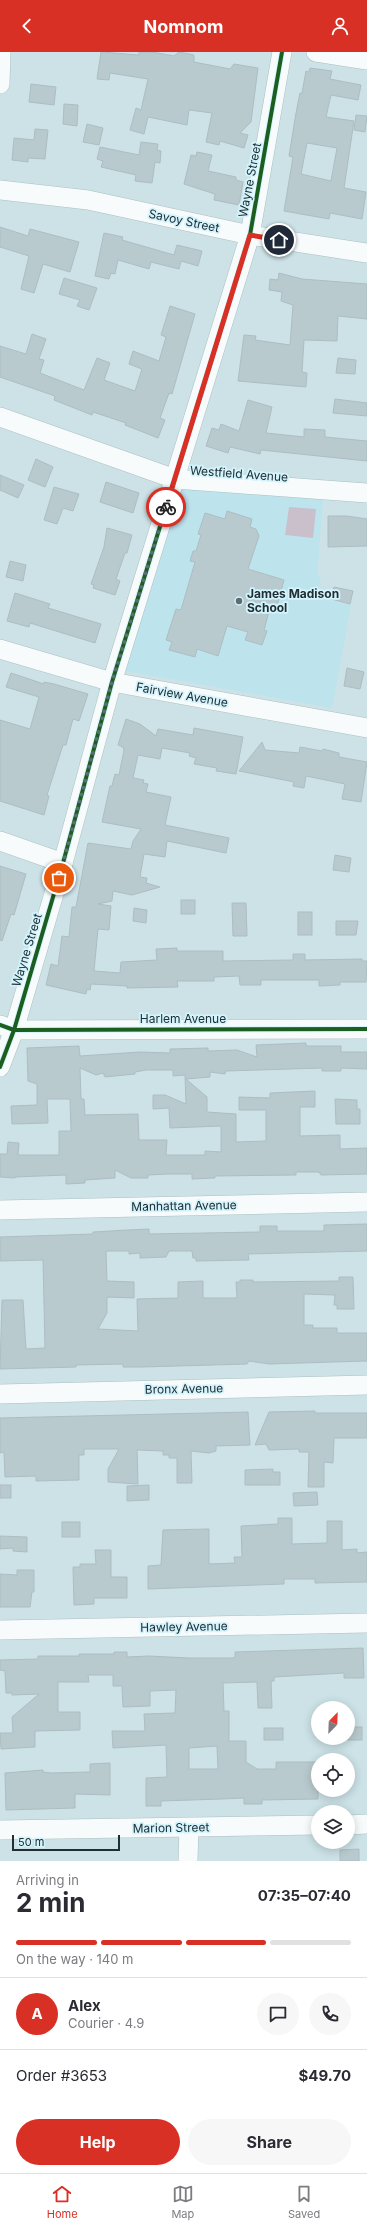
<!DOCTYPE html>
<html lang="en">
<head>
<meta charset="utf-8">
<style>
	:root { --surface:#fff; --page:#f7f7f7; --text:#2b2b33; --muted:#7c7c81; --line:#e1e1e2; --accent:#d93025 }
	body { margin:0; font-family:Inter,sans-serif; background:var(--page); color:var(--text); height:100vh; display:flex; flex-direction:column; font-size:15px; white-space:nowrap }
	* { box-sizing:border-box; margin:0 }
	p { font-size:13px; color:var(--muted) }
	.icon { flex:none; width:22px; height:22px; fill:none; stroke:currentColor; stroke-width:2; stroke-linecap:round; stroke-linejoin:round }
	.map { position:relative; height:1809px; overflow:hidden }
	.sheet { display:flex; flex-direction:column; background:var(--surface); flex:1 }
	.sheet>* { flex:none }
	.needle { width:26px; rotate:23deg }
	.fabs { position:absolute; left:311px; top:1649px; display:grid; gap:8px }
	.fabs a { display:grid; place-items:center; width:44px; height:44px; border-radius:50%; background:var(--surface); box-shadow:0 2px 10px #0003; font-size:20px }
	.scale { position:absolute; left:12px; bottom:10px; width:108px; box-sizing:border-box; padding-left:4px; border:2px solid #202f34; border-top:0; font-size:11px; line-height:14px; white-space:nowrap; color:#202f34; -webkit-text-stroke:3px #d4f4fd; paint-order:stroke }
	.pin { position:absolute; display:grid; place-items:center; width:34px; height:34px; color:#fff; margin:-17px; border:2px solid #fff; border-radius:50%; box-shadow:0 1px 4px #0007 }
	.courier { position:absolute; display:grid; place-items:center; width:40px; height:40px; margin:-20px; border:3px solid #d93025; border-radius:50%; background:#fff; color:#222; box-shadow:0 1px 5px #0007 }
	.summary em { font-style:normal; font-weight:700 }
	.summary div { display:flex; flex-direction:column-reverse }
	.summary { display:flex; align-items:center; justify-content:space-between; height:68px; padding:0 16px }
	h1 { font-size:26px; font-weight:700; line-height:30px }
	.bar { display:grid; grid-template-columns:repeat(4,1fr); gap:6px 4px; align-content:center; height:48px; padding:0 16px }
	.bar i { height:5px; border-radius:3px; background:var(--line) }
	.bar .on { background:var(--accent) }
	.bar p { grid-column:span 4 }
	.line { display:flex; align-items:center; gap:10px; padding:0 16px; border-top:1px solid var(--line) }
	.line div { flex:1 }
	.round { display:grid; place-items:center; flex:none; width:42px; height:42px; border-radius:21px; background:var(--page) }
	.button { display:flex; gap:8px; margin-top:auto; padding:8px 16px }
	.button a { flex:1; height:46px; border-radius:24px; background:var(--accent); color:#fff; font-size:16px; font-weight:700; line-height:46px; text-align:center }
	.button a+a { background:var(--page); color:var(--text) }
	header { display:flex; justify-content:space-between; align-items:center; height:52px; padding:0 16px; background:var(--accent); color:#fff; font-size:18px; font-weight:700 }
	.tabs { display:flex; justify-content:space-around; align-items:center; height:56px; border-top:1px solid var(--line); background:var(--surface); font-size:11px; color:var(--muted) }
	.tabs a { display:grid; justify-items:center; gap:2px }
	.tabs .on { color:var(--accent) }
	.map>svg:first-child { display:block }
</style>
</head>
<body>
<header><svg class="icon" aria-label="back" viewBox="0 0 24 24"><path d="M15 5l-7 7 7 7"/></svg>Nomnom<svg class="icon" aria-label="person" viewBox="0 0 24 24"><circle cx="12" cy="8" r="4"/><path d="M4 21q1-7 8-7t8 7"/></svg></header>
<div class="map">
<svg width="367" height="1809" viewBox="0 0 367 1809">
	<rect width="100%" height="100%" fill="#cce2e7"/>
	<path fill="#bde3ec" d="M186,436L323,447L317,524H321L317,545L351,553L332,656L126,619L125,616L181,437Z"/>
	<path fill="#c9c0cc" d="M289,455L316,457L313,486L285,483Z"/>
	<g fill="#b9cace" stroke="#acbec2" fill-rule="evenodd">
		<path d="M101,0L139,3V0H152L174,4L179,0L194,3V10L230,17L234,12L258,16L251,70L240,81L248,83L244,96L220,89L219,93L206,90L212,61L189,58L187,73L148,65L144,82L130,78L136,56L141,58L148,27L110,21L109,28L97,27Z"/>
		<path d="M310,16L332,19L330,27L361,33L358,48L331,43L326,65L354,69L344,136L366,140L362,167L330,161L329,167L284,159L293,105L289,104L296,61L300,41H302L306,19L309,20ZM307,91L337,96L331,129L301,122Z"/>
		<path d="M31,32L56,35L54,53L29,50Z"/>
		<path d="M64,52L78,53L77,74L63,72Z"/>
		<path d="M356,63L367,64L365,80L354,78Z"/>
		<path d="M87,72L103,76L99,93L83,90Z"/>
		<path d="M35,77L48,78L45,107L28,106V110L12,108L14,86L34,88Z"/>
		<path d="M141,90L158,92L157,98L161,99L160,111L155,110L152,131L135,129L136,123L101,115L103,109L97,107L100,95L139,103Z"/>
		<path d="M197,100L212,103L208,119L236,125V128L243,130L239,153L214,148L215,142L184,132L191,103L196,104Z"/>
		<path d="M0,175L28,184L30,177L79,190L70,220L43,212L34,241L21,237L29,204L0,195Z"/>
		<path d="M104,181L123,185L122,188L174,203L177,193L202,199L198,214L181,209L179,217L151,210L149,217L118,208L115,222L111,221L109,227L95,224Z"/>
		<path d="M279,221L302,227L367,232V267L338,264L337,289L304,288L302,320L307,321L306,335L238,329L244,283L256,284L255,288L290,293L293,253L281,249L282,240L269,238L270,227L278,228Z"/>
		<path d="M64,226L97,236L89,258L77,254L80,248L59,242Z"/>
		<path d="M170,254L195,262L172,342L169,341L160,366L165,368L158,386L125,373L126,371L93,360L92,363L54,348L55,344L0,325V294L26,302L32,282L46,287L39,307L44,308L40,321L84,338L97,306L110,311L104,328L135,339L142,317L129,312L133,299L159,309L166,285L161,283Z"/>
		<path d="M338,306L356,308L355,322L336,321Z"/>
		<path d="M335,347L367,351V364L333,361Z"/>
		<path d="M248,348L272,355L266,381L304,385V377L325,378V385L367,389V409L261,398L260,402L230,395L228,401L206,394L212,376L219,378L221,372L239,379Z"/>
		<path d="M36,407L53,415L45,435L28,428Z"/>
		<path d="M0,423L24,433L18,446L0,438Z"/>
		<path d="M106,430L139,441L133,461L100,450Z"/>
		<path d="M54,435L79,442L73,459L63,456L57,472L44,468Z"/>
		<path d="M227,459L252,467L250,475L256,477L259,484L248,517L284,528L276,558L270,556L264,578L267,579L262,593L245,588L248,580L227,574L218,604L197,597L195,605L169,598L172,590L166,588L176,557L181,558L195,510L190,509L193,499H196L201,483L198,482L205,461L225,467Z"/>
		<path d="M328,464H347L367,467V494L328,495Z"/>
		<path d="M107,476L132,483L127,501H125L116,527L120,529L115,543L93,536L94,533L91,532L104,495Z"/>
		<path d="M10,509L26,513L23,529L6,525Z"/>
		<path d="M334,535L353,539L350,552L331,547Z"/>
		<path d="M15,541L50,552L48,556L101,572L95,591L30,571L29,575L7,569Z"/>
		<path d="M347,616L364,620L360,637L344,634Z"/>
		<path d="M11,621L44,632V630L54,632L88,642L79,669L73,667L66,693H63L47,743L49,744L44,763L0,749V668L30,677L39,645L6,635Z"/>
		<path d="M126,667L140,672L156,684L158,677L193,683L194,676L243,685L236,722L216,719L217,716L194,712L196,706L189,704L190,701L162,696L160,707L138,703L133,726L144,728L143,731L148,732L146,740L171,745L165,773L229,786L226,801L167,789L165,805L144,802L140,825L147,826L146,831L160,835L132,843L113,839L112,849L98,852L111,854L109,878L98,877L94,919L120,921L121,910L157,908L156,897L177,896V899H223V909L293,908V902H305V908L362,907V909H367L366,930H340V933L319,934V928H261V933H240L239,924L214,925V929H177L178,935L127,936V934L91,932L90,938L87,937L86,942L46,933L51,912L58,914L62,884L69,885L72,855H76L88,791L131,797L133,789L141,777L102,770L110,734H112L115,722L119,723L124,698L123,695L118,693Z"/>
		<path d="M262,690L265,698L299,701L300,695L322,699L323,697L339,701V705L367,710L361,750L342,747L345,732L306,724L304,736L293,734L294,730L239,719Z"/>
		<path d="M335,803L351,806L349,820L333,818Z"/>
		<path d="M0,814L26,822L14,863L11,862L2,889L0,888Z"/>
		<rect x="181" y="848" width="14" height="14"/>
		<path d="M232,851H246L247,884H233Z"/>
		<path d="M134,856L147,858L146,871L133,869Z"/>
		<rect x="298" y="860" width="14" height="23"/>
		<path d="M336,869H358L356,883H336Z"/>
		<path d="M306,991V994H341V1000H367V1017L341,1016V1019H322V1016L226,1019L225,1022L210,1020V1025L186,1027L207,1045V1060L236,1062V1090L266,1089V1058H239V1045L270,1046V1041L315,1039V1055H300V1084L340,1083V1097L367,1096V1122L321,1123L319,1120H296V1123L215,1124V1126L192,1127V1122H168L148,1123V1126H131L115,1118V1126L85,1128V1131L66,1132V1123L15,1125V1126L0,1125V1102H7L8,1090L19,1091L18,1103H59V1079H71L70,1047H47L48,1071L12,1072L11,1054L37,1053V1032L28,1029L27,996L79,994L80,1004L140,1000L170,1001V997L208,996V999L237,998L257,1005L256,993ZM80,1016L96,1023L103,1021L105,1025L135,1022V1020L146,1018H173V1024L185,1023L186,1052L165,1043H153V1057L169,1056L170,1076L221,1074V1100L205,1099V1103H166L167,1088H139L138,1062L85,1063L84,1047H81Z"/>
		<path d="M335,1047L357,1048V1057H360V1072H336Z"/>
		<path d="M367,1172V1199L248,1202L249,1208L196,1209V1206H193L192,1199H169L166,1205L140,1206V1201L129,1202V1199H106L107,1229L134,1230V1246L107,1245V1261L98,1277L138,1279L137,1247L178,1246V1230L203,1229V1246H237L236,1230H240V1228H253V1230L339,1229V1225H353L354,1257H337V1253H334L335,1243L304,1242V1273H313V1276H337V1281H367V1309L269,1312L249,1309L247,1312L142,1315H123V1312L76,1313V1315L0,1317L2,1248H23L26,1297L45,1296L43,1208L0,1209V1185L93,1182V1180L128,1178L149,1177V1182L260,1180V1174H277V1179H324V1173Z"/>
		<path d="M315,1359V1361H367V1386H334L333,1411L324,1410V1435H308L309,1400H299V1397L269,1398L266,1392L255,1393L269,1360Z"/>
		<path d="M248,1360L250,1393L216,1394V1399L209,1401L191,1399L192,1431H177V1406H169V1403H163V1399L137,1398L138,1432L108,1430V1417L119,1397H84V1403H79V1428L36,1429V1424L5,1425L4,1400L0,1401V1366Z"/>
		<path d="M273,1417V1420H280V1433H245V1418Z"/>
		<rect x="0" y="1433" width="11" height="13"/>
		<path d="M149,1433V1448L127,1449V1434Z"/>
		<path d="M317,1440L318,1453L294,1454L293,1441Z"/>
		<path d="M278,1466H292V1492L327,1491V1469H342V1498L357,1497V1501L367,1500V1530L315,1531V1527H284V1532L148,1537V1514L161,1513L163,1478L209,1477V1512L235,1511L234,1505H242L241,1474L278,1472Z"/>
		<rect x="62" y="1470" width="18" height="15"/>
		<path d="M0,1484L27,1485V1500L13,1499V1496L0,1497Z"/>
		<path d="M95,1498H111V1525H127V1546H94V1552L74,1553L73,1515H80V1512H96Z"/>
		<path d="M17,1518H34V1540H32L30,1555H0V1522L17,1523Z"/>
		<path d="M363,1596L364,1626H344V1621L274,1625V1629H271L272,1656H258L257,1630L223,1631L224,1659H229V1689H246V1710L257,1717H276V1710H318V1747L262,1748V1752H244V1746L222,1747L161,1749V1754H146V1726L167,1725L166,1693L113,1696L112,1679H145L144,1662L175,1661L176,1638L150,1639V1654L123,1655L122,1634H113V1623H88L89,1630H58V1660H80V1678L35,1679V1695L1,1697L0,1681H13L12,1665L39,1642L12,1643V1641H6L5,1619L0,1618V1608L38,1607V1604H79V1602H114V1600H127V1605L149,1604L189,1606H233L235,1605V1600ZM217,1694L218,1717H189V1696Z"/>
		<rect x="348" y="1675" width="14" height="13"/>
		<rect x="264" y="1676" width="19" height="12"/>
		<path d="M110,1711V1743L75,1742V1756L6,1758L5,1721L43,1718V1720L51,1721L90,1720V1712Z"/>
		<path d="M359,1797V1809H340V1798Z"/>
	</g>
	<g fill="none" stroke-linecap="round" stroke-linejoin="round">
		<defs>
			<g id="minor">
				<path d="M316,0L367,8"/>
				<path d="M0,32L1,0"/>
				<path d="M0,138L88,148L250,183L367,201"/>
				<path d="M0,365L175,427L367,441"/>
				<path d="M0,597L112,630L367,676"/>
				<path d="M0,789L63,811"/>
				<path d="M0,973L14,978L367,977"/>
				<path d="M0,1015L14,978L63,811L112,630L250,183L282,0"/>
				<path d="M0,1158L367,1150"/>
				<path d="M0,1342L367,1333"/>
				<path d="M0,1578L367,1571"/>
				<path d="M348,1773L367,1772"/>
				<path d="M0,1778L318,1773"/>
				<path d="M188,1809L189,1776"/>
			</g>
		</defs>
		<use href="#minor" stroke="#adbfc2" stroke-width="20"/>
		<use href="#minor" stroke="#f7fbfb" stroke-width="19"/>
		<defs>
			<g id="cycleway">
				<path d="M0,973L14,978L367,977"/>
				<path d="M0,1015L14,978L63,811L112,630L250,183L282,0"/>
			</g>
		</defs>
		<use href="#cycleway" stroke="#d4f4fd" stroke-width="6"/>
		<use href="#cycleway" stroke="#1b5e20" stroke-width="4"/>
	</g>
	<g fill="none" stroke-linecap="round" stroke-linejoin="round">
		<path stroke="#5c6e73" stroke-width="4" stroke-dasharray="0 7.2" d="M59,826L112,630L166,455"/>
		<path stroke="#d93025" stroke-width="5" d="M166,455L250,183L279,188"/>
	</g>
	<circle fill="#5c6e73" stroke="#d4f4fd" stroke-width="1.5" cx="239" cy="549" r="4"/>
	<g text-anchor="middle" stroke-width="3.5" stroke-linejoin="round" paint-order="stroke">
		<g font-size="12" fill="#202f34" stroke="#d4f4fd">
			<text transform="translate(250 128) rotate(-79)" y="4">Wayne Street</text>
			<text transform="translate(184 169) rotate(12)" y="4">Savoy Street</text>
			<text transform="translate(239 422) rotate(4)" y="4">Westfield Avenue</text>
			<text transform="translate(182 643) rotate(10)" y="4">Fairview Avenue</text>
			<text transform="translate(27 898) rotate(-73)" y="4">Wayne Street</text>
			<text x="183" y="971">Harlem Avenue</text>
			<text transform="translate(184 1154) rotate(-1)" y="4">Manhattan Avenue</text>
			<text transform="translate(184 1337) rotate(-1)" y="4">Bronx Avenue</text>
			<text transform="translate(184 1575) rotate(-1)" y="4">Hawley Avenue</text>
			<text transform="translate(171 1776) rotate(-1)" y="4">Marion Street</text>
		</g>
		<g font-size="12" font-weight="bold" fill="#202f34" stroke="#d4f4fd" text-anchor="start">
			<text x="247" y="546">James Madison<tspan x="247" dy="14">School</tspan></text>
		</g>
	</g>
</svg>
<div class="fabs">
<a><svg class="needle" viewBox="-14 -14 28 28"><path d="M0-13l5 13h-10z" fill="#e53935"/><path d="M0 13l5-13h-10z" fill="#7c7c81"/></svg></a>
<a><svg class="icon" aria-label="locate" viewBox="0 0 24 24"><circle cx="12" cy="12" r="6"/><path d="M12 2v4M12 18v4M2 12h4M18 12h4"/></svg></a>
<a><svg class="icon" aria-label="layers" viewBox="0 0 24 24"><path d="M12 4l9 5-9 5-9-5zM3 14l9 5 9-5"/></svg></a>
</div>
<div class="scale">50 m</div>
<div class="pin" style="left:59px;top:826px;background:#ea580c"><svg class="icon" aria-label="bag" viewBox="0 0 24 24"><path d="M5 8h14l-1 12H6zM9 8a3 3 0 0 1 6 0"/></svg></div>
<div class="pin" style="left:279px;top:188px;background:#1f2937"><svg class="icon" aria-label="home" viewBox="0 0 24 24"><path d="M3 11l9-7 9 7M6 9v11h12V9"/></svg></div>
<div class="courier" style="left:166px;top:455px"><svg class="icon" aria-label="bike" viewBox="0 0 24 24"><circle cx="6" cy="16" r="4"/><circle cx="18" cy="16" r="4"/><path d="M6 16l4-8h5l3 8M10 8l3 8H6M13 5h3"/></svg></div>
</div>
<section class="sheet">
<div class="summary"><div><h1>2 min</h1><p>Arriving in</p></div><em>07:35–07:40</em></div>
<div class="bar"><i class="on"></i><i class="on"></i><i class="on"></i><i></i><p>On the way · 140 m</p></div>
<div class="line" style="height:72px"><b class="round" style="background:var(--accent);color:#fff">A</b><div><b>Alex</b><p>Courier · 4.9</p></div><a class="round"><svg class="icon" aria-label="chat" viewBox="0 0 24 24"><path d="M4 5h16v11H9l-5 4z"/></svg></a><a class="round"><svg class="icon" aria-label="phone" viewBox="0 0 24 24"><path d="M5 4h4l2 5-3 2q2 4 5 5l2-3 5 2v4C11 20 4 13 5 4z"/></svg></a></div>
<div class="line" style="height:52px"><div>Order #3653</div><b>$49.70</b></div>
<div class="button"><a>Help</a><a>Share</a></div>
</section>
<nav class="tabs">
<a class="on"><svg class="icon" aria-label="home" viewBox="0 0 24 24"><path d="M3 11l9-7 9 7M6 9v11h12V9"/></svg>Home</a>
<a><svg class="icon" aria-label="map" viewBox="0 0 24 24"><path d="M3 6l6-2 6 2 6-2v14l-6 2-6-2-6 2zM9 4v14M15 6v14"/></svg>Map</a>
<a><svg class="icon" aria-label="saved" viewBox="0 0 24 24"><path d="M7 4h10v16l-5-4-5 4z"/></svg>Saved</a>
</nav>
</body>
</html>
